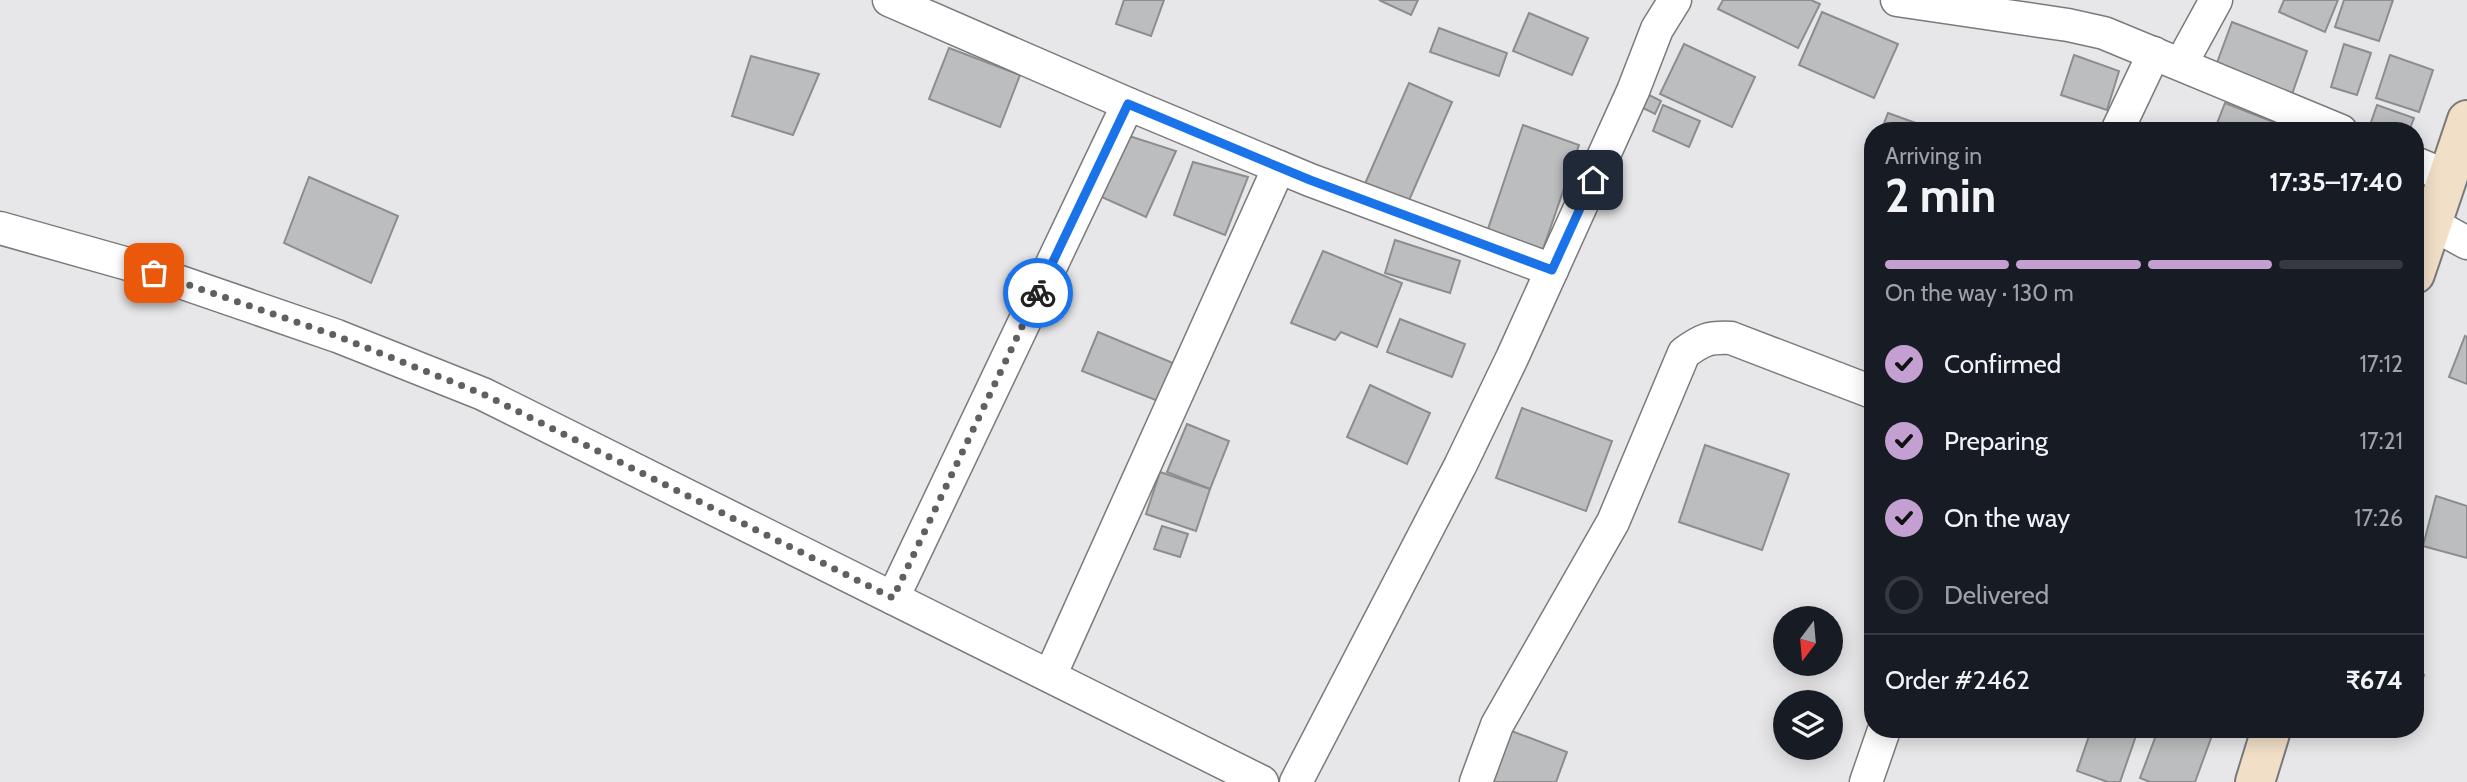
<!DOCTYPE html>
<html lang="en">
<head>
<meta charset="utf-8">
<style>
	:root { --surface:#171b24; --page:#20242c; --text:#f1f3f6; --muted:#9ea1a6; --line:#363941; --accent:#c49fd2 }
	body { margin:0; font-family:Cabin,sans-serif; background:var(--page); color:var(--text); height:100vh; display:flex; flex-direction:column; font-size:26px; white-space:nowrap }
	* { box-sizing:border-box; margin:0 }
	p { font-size:23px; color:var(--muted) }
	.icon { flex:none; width:38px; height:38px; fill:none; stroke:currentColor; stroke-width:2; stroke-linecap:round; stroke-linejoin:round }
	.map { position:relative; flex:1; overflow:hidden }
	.sheet { position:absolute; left:1864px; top:122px; width:560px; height:616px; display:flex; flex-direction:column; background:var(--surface); border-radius:28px; box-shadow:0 4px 18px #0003 }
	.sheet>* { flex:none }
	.needle { width:46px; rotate:196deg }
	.fabs { position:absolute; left:1773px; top:606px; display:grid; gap:14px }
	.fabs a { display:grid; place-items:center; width:70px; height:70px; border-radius:50%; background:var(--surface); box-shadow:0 4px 18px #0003; font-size:35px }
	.pin { position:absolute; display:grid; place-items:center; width:60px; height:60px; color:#fff; margin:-30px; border-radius:14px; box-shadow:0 4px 10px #0006 }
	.courier { position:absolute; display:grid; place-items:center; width:70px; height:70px; margin:-35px; border:5px solid #1a73e8; border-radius:50%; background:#fff; color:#222; box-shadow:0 2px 9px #0007 }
	.summary em { font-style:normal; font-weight:700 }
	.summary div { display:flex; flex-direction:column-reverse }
	.summary { display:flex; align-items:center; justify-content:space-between; height:119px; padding:0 21px }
	h1 { font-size:46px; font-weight:700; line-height:52px }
	.bar { display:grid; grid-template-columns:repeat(4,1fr); gap:10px 7px; align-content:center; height:84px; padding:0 21px }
	.bar i { height:9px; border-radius:5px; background:var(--line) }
	.bar .active { background:var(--accent) }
	.bar p { grid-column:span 4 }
	.line { display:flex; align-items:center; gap:18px; padding:0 21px; border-top:2px solid var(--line) }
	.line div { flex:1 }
	ol { padding:0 21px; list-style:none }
	li { display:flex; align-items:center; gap:21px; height:77px }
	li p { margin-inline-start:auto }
	li .icon { padding:7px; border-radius:50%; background:var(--accent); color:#111; stroke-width:4 }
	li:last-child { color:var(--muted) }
	li i { width:38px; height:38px; border:4px solid var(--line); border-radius:50% }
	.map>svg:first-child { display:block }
</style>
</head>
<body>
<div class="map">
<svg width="2467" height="782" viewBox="0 0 2467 782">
	<rect width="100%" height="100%" fill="#e7e7e9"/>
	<g fill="#bcbdbf" stroke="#8c8d8f" stroke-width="2">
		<path d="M1124,0H1164L1151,36L1116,24Z"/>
		<path d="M1379,0H1418L1411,15Z"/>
		<path d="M1723,0H1811L1820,4L1798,48L1718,9Z"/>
		<path d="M2284,0H2338L2325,32L2279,12Z"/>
		<path d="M2344,0H2393L2379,41L2335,27Z"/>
		<path d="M1822,12L1898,44L1874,98L1799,65Z"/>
		<path d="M1529,13L1588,38L1572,75L1513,51Z"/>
		<path d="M2232,22L2307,51L2290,100L2214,71Z"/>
		<path d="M1439,28L1507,53L1499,76L1430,52Z"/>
		<path d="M1684,44L1755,77L1732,127L1660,94Z"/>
		<path d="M2344,44L2371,53L2357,95L2331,87Z"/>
		<path d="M949,48L1020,75L1000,127L929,99Z"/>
		<path d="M2074,55L2119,71L2107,110L2061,95Z"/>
		<path d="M2390,55L2433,70L2419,112L2376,98Z"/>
		<path d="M751,56L819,74L793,135L732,116Z"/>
		<path d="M1409,83L1452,102L1407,205L1364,186Z"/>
		<path d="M1641,91L1661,101L1655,114L1635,104Z"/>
		<path d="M2225,103L2289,128L2288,131H2214Z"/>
		<path d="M1663,105L1700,121L1689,147L1653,131Z"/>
		<path d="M2377,105L2414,118L2409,131H2368Z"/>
		<path d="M1888,113L1938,131H1881Z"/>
		<path d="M1523,125L1579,145L1542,252L1487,232Z"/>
		<path d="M1120,133L1176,151L1146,217L1095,194Z"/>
		<path d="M1193,162L1248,177L1225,235L1174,215Z"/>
		<path d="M309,177L398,216L371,283L284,243Z"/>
		<path d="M1395,240L1460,261L1450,293L1385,273Z"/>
		<path d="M1323,251L1402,283L1377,347L1341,332L1335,340L1291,323Z"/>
		<path d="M1400,319L1465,344L1452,377L1387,352Z"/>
		<path d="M1098,332L1173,363L1158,401L1082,371Z"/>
		<path d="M2465,336L2467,337V384L2449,377Z"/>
		<path d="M1370,385L1430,413L1407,464L1347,437Z"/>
		<path d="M1522,408L1612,441L1586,511L1496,478Z"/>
		<path d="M1187,424L1229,441L1210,489L1167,472Z"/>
		<path d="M1705,445L1789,474L1762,550L1679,522Z"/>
		<path d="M1160,472L1210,489L1196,531L1146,514Z"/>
		<path d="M2436,496L2467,506V558L2423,546Z"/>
		<path d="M1162,526L1188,534L1180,557L1154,549Z"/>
		<path d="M2415,672L2424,675L2415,702Z"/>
		<path d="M1509,730L1567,752L1556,782H1489Z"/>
		<path d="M2091,730H2138L2120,782H2108L2077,771Z"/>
		<path d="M2158,730H2214L2195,782H2150L2140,778Z"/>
	</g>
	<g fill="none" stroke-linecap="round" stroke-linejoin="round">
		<defs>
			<g id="minor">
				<path d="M889,0L1128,104L1310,180L1552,270"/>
				<path d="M1897,0L2068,25L2104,33L2341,131"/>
				<path d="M2181,64L2216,0"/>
				<path d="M2117,131L2154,53"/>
				<path d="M2415,163L2446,176"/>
				<path d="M2431,223L2467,243"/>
				<path d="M0,228L128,264L337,336L483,394L1262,782"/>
				<path d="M893,598L1128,104"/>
				<path d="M1050,676L1279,167"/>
				<path d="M1296,782L1460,466L1512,358L1633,91L1657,29L1675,0"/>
				<path d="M1476,782L1497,725L1613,522L1684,353C1702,340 1708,337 1731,338L1872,392"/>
				<path d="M1866,782L1884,730"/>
			</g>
			<g id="secondary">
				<path d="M2415,274L2467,120"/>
				<path d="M2255,782L2271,730"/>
			</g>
		</defs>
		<use href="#minor" stroke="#7a7a7c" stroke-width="35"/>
		<use href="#secondary" stroke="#7a7a7c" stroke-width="42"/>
		<use href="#minor" stroke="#fff" stroke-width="32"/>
		<use href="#secondary" stroke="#f1dfc8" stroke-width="38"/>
	</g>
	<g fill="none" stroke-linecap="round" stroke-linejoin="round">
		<path stroke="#606060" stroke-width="7" stroke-dasharray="0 12.6" d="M154,273L337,336L483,394L893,598L1038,293"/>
		<path stroke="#1a73e8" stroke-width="9" d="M1038,293L1128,104L1310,180L1552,270L1593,180"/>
	</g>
</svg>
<div class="fabs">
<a><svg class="needle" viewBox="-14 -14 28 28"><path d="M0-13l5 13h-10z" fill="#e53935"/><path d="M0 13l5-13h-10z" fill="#9ea1a6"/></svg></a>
<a><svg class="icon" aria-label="layers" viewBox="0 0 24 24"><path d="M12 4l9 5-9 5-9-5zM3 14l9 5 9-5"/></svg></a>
</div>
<div class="pin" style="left:154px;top:273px;background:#ea580c"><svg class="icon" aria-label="bag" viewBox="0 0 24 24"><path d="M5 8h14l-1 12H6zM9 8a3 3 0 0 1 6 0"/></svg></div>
<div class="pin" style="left:1593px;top:180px;background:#1f2937"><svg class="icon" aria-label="home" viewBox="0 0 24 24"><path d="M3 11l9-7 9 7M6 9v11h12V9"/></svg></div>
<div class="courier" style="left:1038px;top:293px"><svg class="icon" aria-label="bike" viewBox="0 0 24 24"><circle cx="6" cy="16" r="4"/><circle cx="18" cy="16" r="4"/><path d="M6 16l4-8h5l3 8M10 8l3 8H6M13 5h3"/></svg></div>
<section class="sheet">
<div class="summary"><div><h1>2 min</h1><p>Arriving in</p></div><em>17:35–17:40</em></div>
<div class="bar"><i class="active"></i><i class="active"></i><i class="active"></i><i></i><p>On the way · 130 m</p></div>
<ol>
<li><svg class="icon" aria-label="check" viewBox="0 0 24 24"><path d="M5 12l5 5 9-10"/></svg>Confirmed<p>17:12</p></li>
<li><svg class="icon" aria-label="check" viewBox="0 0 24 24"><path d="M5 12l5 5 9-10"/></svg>Preparing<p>17:21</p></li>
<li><svg class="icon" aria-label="check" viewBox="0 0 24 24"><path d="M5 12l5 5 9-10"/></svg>On the way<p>17:26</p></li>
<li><i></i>Delivered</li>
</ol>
<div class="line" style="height:91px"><div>Order #2462</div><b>₹674</b></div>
</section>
</div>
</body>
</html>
